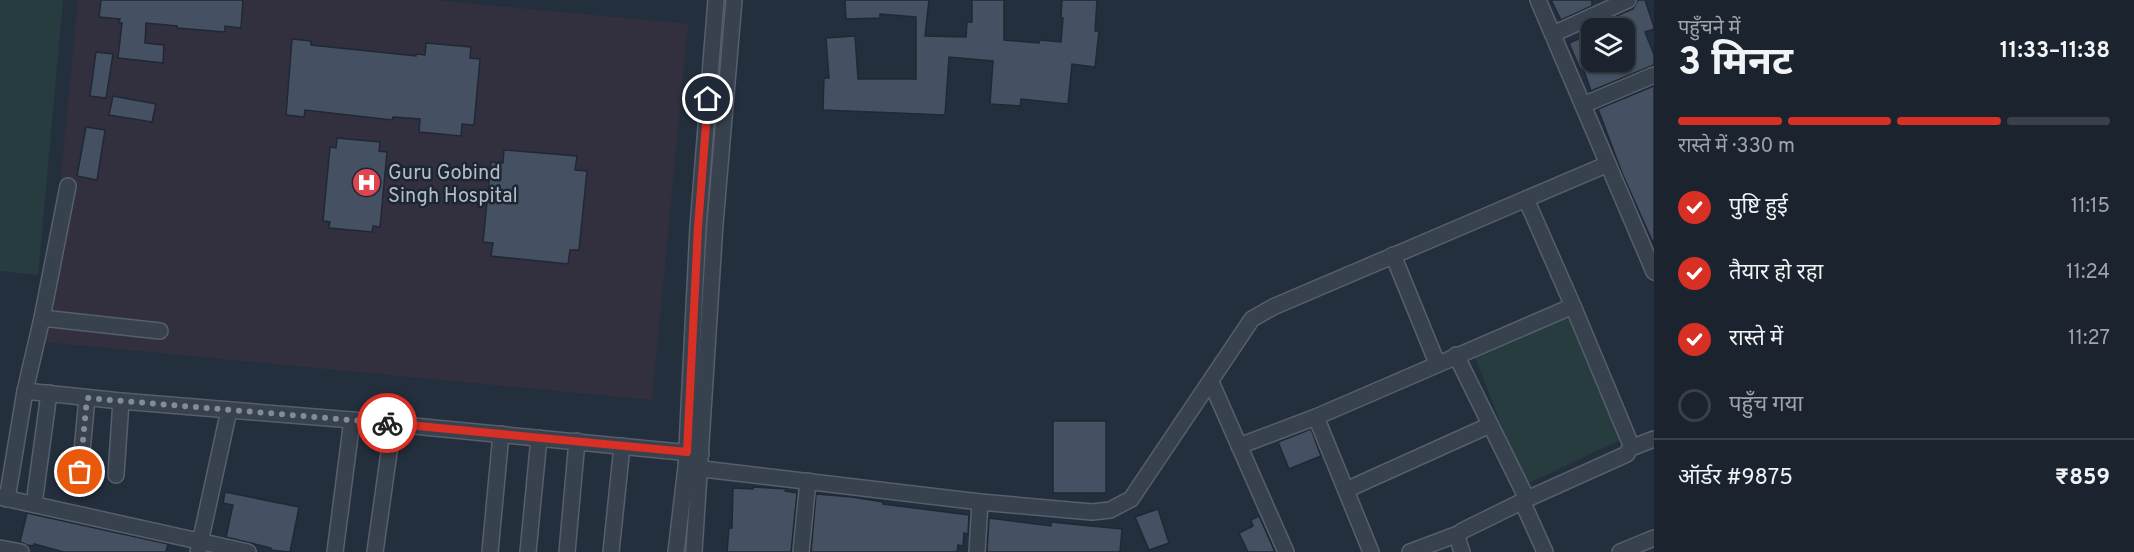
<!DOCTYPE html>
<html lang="hi">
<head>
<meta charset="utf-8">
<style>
	:root { --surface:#1b232e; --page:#282f3a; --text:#f1f3f6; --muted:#a0a4aa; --line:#39404a; --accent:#d93025 }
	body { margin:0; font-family:Overpass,"Noto Sans Devanagari",sans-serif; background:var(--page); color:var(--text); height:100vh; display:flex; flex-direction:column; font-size:22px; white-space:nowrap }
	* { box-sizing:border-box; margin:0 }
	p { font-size:20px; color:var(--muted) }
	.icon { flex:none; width:33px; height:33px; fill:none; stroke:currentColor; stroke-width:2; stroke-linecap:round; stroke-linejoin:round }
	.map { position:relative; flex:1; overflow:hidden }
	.side { display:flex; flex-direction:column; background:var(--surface); width:480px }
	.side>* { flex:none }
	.fabs { position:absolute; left:1581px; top:18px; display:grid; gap:12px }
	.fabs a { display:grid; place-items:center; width:54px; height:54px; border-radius:12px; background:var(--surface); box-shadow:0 2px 4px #0004,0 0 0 2px var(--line); font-size:30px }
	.pin { position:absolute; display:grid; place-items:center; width:51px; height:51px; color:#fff; margin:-26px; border:3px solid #fff; border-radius:50%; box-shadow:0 2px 6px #0007 }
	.courier { position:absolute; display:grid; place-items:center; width:60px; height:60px; margin:-30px; border:4px solid #d93025; border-radius:50%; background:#fff; color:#222; box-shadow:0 2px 8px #0007 }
	.head em { font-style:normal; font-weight:700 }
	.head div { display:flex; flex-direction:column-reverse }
	.head { display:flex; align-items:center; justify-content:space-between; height:102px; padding:0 24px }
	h1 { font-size:39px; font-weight:700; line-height:45px }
	.bar { display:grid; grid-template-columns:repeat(4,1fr); gap:9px 6px; align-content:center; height:72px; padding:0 24px }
	.bar i { height:8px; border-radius:4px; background:var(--line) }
	.bar .active { background:var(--accent) }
	.bar p { grid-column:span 4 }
	.line { display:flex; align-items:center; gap:15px; padding:0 24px; border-top:2px solid var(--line) }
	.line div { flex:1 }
	ol { padding:0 24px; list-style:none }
	li { display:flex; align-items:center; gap:18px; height:66px }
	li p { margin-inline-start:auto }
	li .icon { padding:6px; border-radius:50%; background:var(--accent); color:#fff; stroke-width:4 }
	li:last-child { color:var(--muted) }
	li i { width:33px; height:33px; border:3px solid var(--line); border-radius:50% }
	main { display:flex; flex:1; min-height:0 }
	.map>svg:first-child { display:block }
</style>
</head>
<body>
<main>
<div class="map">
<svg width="1654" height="552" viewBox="0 0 1654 552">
	<rect width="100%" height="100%" fill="#242f3e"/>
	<path fill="#32303f" d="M78,0H434L688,24L652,400L45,342Z"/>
	<g fill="#263c3f">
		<path d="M0,0H63L38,275L0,271Z"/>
		<path d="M1571,314L1626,437L1525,485L1475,357Z"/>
	</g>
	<g fill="#455162" stroke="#1f2835" stroke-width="1.5">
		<path d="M101,0H243L241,28L225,26V32L177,28V26L146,23L145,43L164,45L163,63L118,58L122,23H119L120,19L99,17Z"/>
		<path d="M845,0H929L925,36L966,37L967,22H972V0H1004V40L1039,43L1040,40L1061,42L1063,18H1061L1062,0H1097L1095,31H1099L1095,67L1072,64L1068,104L1021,99L1020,106L990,104L993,61L949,57L945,115L823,110L824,78H829L826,38L855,36L858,79H916V17L880,14V18L846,19Z"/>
		<path d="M1551,0H1592V6L1561,20Z"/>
		<path d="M1638,0H1645L1654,27V29L1645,32L1654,55V65L1591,91L1583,68L1580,69L1569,43L1592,33V62H1624V28H1612L1609,19L1633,9Z"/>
		<path d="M292,39L311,41V45L416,56V54L425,55L426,43L471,47L470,58L480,59L474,125L462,124L461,136L419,132L420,119L393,117L392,120L305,110L304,117L286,115Z"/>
		<path d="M96,52L113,54L106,98L90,96Z"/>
		<path d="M1654,86V245L1622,173L1598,109Z"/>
		<path d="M113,96L156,104L152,122L109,115Z"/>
		<path d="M86,127L105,130L97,180L77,176Z"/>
		<path d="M337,138L380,142L379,151L387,152L380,227L373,226L372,232L329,228L330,222L323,221L330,147L336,148Z"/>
		<path d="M504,150L577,156L575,170L587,171L579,250H570L568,264L491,256L493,243L483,242L491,162L503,163Z"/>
		<rect x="1053" y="421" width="53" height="72"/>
		<path d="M1311,429L1321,456L1289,469L1278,442Z"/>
		<path d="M753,487L786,489L785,491L797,493L791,552H727L729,528H732L733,488L753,489Z"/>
		<path d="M225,492L299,507L290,552L271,550V548L226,537L233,505L223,503Z"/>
		<path d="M816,494L852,497L883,502V504L969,515L968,534L964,533L963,546L958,545L957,552H811Z"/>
		<path d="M1158,509L1169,543L1149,550L1135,517Z"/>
		<path d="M27,513L168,544L166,552H64L34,544L33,546L27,545L20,542Z"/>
		<path d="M1259,516L1275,552H1248L1239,533L1253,526L1251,520Z"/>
		<path d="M989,518L1051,526V522L1122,529L1120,552H987Z"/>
	</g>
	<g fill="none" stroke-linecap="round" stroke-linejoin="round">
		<defs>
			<g id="minor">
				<path d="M1538,0L1654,272"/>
				<path d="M1553,34L1628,0"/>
				<path d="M1583,105L1654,75"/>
				<path d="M1393,255L1437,363"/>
				<path d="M42,318L160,331"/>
				<path d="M1456,355L1527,499"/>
				<path d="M1211,382L1286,552"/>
				<path d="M25,391L42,318L68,186"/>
				<path d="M1316,417L1371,552"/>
				<path d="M1239,446L1316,417L1573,306"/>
				<path d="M1631,448L1654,439"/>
				<path d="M686,467L980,502L1092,512L1110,510L1131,499L1252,319L1273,307L1608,164"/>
				<path d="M80,472L87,398"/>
				<path d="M116,475L121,401"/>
				<path d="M1346,490L1490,425"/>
				<path d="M0,497L248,552"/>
				<path d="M7,499L25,391L121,401L352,420L701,454"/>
				<path d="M1522,501L1545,552"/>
				<path d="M34,504L49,393"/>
				<path d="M0,548L21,552"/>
				<path d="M198,552L229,410"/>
				<path d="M335,552L352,420"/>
				<path d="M375,552L393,424"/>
				<path d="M490,552L501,434"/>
				<path d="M528,552L539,438"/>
				<path d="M567,552L577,441"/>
				<path d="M611,552L622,446"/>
				<path d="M676,552L686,467L698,227L716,0"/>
				<path d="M694,552L715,224L734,0"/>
				<path d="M801,552L808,481"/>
				<path d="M977,552L980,502"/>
				<path d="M1410,552L1458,534"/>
				<path d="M1462,552L1457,537L1462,531L1527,499L1627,454L1631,445L1573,306L1526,199"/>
				<path d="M1620,552L1654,538"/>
			</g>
		</defs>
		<use href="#minor" stroke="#565f6c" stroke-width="18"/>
		<use href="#minor" stroke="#38414e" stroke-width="15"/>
	</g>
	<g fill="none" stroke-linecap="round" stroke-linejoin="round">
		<path stroke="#828b98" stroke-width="6" stroke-dasharray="0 10.8" d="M80,472L87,398L387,423"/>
		<path stroke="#d93025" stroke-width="8" d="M387,423L687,452L698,227L708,99"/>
	</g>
	<defs>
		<symbol id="hospital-disc" viewBox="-11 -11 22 22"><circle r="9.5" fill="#e0444e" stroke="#1d2633"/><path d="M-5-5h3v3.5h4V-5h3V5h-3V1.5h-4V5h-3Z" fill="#fff"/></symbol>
	</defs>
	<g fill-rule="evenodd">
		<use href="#hospital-disc" x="350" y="166" width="33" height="33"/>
	</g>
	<g text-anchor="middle" stroke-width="5" stroke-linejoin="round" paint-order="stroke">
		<g font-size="20" fill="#b4bcc9" stroke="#1d2633" text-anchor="start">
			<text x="388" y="179">Guru Gobind<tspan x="388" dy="23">Singh Hospital</tspan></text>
		</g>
	</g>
</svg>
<div class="fabs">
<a><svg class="icon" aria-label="layers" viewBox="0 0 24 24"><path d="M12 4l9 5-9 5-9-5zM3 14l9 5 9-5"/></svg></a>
</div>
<div class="pin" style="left:80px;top:472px;background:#ea580c"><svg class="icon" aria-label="bag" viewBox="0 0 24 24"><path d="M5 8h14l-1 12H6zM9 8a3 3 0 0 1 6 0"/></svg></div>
<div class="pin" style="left:708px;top:99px;background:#1f2937"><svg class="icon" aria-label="home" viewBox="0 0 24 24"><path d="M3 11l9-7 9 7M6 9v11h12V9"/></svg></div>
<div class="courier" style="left:387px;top:423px"><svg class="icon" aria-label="bike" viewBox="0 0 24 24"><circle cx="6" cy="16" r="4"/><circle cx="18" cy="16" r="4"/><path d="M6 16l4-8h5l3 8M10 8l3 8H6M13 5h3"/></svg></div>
</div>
<section class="side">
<div class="head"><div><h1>3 मिनट</h1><p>पहुँचने में</p></div><em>11:33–11:38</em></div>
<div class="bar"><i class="active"></i><i class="active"></i><i class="active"></i><i></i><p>रास्ते में · 330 m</p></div>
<ol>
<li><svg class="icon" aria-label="check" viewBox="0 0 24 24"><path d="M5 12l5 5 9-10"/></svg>पुष्टि हुई<p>11:15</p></li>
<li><svg class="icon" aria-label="check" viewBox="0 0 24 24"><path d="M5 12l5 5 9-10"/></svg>तैयार हो रहा<p>11:24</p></li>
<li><svg class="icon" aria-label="check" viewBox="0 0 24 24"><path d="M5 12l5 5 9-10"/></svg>रास्ते में<p>11:27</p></li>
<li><i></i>पहुँच गया</li>
</ol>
<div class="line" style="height:78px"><div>ऑर्डर #9875</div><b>₹859</b></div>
</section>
</main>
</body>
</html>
